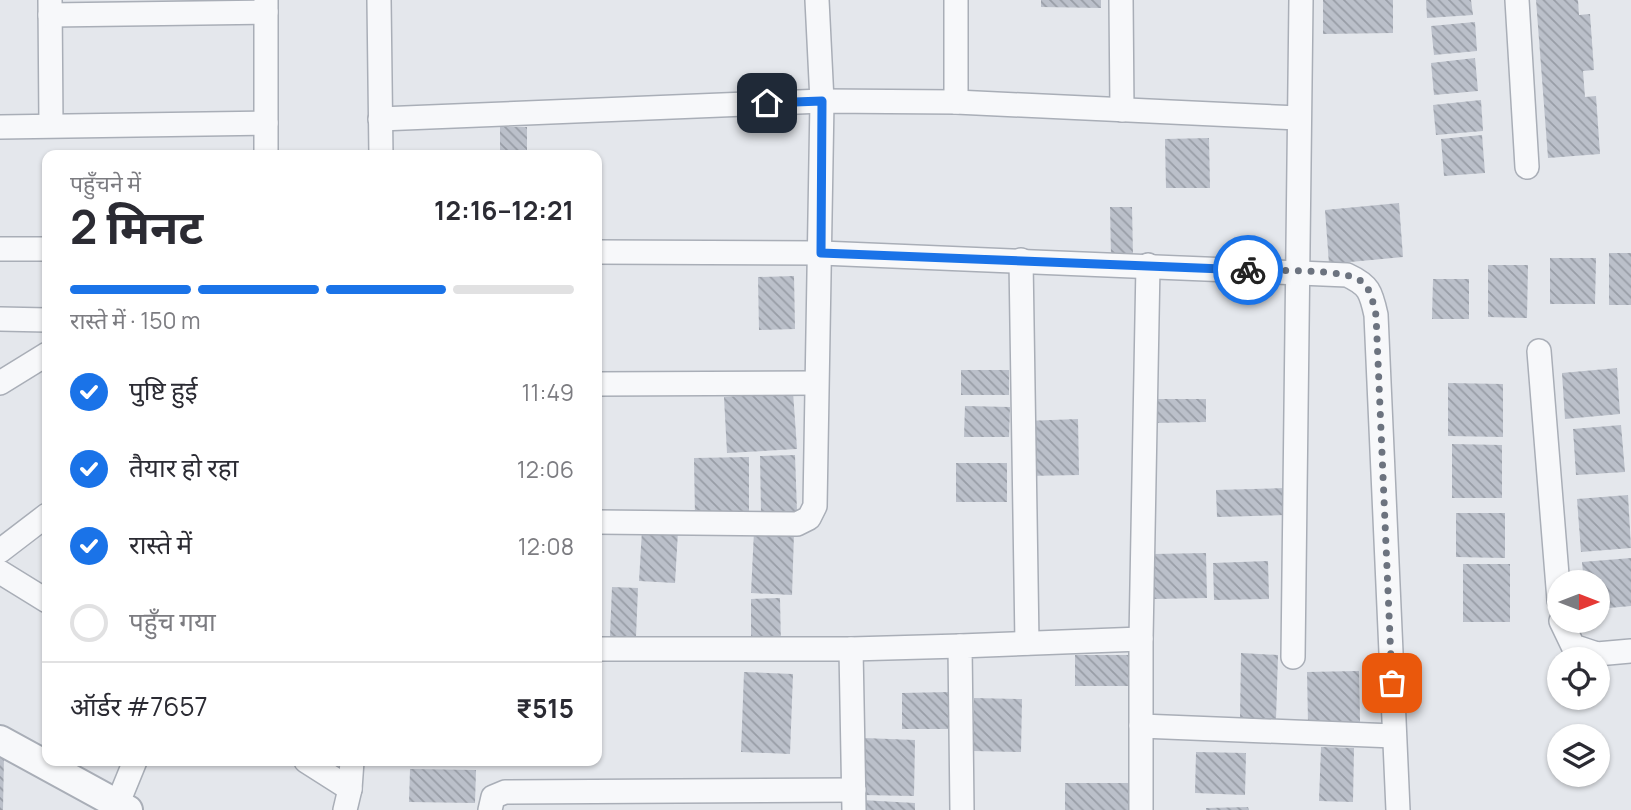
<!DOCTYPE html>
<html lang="hi">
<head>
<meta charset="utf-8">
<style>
	:root { --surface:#fff; --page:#f2f2f3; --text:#2b2b33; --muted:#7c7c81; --line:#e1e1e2; --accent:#1a73e8 }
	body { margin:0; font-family:Manrope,"Noto Sans Devanagari",sans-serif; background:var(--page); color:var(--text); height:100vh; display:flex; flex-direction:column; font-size:26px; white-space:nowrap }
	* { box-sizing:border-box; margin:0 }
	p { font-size:23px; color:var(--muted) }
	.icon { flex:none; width:38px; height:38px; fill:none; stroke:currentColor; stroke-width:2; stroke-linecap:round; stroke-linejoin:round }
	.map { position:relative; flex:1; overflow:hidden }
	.details { position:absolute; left:42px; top:150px; width:560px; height:616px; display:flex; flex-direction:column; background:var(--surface); border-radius:14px; box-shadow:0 2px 5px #0004 }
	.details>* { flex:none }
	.needle { width:46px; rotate:90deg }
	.fabs { position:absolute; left:1547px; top:570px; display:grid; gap:14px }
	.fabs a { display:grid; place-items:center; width:63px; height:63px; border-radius:50%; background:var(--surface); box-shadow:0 2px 5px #0004; font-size:35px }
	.pin { position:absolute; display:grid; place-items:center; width:60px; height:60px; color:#fff; margin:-30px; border-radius:14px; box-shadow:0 4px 10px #0006 }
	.courier { position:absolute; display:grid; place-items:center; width:70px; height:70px; margin:-35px; border:5px solid #1a73e8; border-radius:50%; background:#fff; color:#222; box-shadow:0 2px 9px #0007 }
	.summary em { font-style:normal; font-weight:700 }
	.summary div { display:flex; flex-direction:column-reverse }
	.summary { display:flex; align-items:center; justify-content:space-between; height:119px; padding:0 28px }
	h1 { font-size:46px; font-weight:700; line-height:52px }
	.bar { display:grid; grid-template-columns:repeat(4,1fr); gap:10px 7px; align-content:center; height:84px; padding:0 28px }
	.bar i { height:9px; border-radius:5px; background:var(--line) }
	.bar .active { background:var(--accent) }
	.bar p { grid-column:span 4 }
	.line { display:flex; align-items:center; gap:18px; padding:0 28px; border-top:2px solid var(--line) }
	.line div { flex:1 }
	ol { padding:0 28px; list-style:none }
	li { display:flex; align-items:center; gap:21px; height:77px }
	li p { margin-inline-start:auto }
	li .icon { padding:7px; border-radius:50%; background:var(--accent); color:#fff; stroke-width:4 }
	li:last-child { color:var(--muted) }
	li i { width:38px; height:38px; border:4px solid var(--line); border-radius:50% }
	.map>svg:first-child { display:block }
</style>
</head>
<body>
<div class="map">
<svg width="1631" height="810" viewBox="0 0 1631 810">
	<defs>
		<pattern id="building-back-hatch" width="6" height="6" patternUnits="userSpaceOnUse" patternTransform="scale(1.75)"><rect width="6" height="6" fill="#bbc0ca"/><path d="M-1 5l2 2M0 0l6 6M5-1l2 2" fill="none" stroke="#989da6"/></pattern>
	</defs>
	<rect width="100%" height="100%" fill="#e4e7ec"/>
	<g fill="url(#building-back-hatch)">
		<path d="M1041,0H1101V8L1041,7Z"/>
		<path d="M1323,0H1393V33L1323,34Z"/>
		<path d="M1426,0H1471L1473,15L1427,18Z"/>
		<path d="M1536,0H1578L1579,15L1590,14L1594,70L1583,71L1585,97L1596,96L1600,154L1548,158Z"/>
		<path d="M1475,22L1477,51L1434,55L1431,26Z"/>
		<path d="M1475,58L1478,91L1434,95L1431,63Z"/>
		<path d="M1481,100L1483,131L1436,135L1433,105Z"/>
		<rect x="500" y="127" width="27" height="29"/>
		<path d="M1482,135L1485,173L1444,176L1441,139Z"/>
		<path d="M1209,138L1210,188H1166L1165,139Z"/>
		<path d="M597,182H599L600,246H597Z"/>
		<path d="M1399,203L1403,257L1329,264L1325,210Z"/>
		<path d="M1110,207H1132L1133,256H1111Z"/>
		<rect x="1609" y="253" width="22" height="52"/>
		<path d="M1550,258H1596L1595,304H1550Z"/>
		<path d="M1488,265H1528L1527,318L1488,317Z"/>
		<path d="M794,276L795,329L759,330L758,277Z"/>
		<path d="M1433,279H1469V319H1432Z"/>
		<path d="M1617,368L1620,414L1565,419L1562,373Z"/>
		<rect x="961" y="370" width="48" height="25"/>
		<path d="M1448,383L1503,384V437L1448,436Z"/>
		<path d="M793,392L797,449L727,453L724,397Z"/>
		<path d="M1152,399H1206V422L1152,423Z"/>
		<path d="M965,406L1010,407L1009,437H964Z"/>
		<path d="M1078,419L1079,475L1026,476L1025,421Z"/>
		<path d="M1621,425L1625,472L1576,475L1573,429Z"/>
		<path d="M1452,444L1502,445V498H1452Z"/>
		<path d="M795,455L797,512H761L760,456Z"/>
		<path d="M749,457V517H695L694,458Z"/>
		<rect x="956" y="463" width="51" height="39"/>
		<path d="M1285,488L1286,515L1217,517L1216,490Z"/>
		<path d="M1628,495L1631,548L1581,552L1577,499Z"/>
		<path d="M1456,513H1505V558L1456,557Z"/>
		<path d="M642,530L678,531L675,583L639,581Z"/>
		<path d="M754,531L794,533L792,595L751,593Z"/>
		<path d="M1206,553L1207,598L1154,599L1153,554Z"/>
		<path d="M1631,558V606L1598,609V583H1584L1582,562Z"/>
		<path d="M1268,561L1269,599L1214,600L1213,563Z"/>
		<rect x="1463" y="564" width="47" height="58"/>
		<path d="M612,587L638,588L636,637L610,636Z"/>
		<path d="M780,598L781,648L751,649V599Z"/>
		<path d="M1241,653L1278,655L1276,720L1240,719Z"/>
		<rect x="1075" y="655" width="63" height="31"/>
		<path d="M1359,671L1360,722L1308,723L1307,672Z"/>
		<path d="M744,672L793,674L790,754L741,752Z"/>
		<path d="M950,692V729H902V693Z"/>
		<path d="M974,698L1022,699L1021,752L973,751Z"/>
		<path d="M864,738L915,740L914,796L863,795Z"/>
		<path d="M1321,747L1354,748L1353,802L1319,801Z"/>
		<path d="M1196,752L1246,753L1245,795L1195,793Z"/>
		<path d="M0,755L4,756L3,810H0Z"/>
		<path d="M410,769L476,770L475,803L409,802Z"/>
		<rect x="1065" y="783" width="63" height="27"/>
		<path d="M861,800L915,803V810H861Z"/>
		<path d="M1248,807L1249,810H1206V808Z"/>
	</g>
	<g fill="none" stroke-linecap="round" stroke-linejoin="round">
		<defs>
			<g id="minor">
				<path d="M50,0L51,125"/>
				<path d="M379,0L381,156"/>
				<path d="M956,0V102"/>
				<path d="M1121,0L1122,110"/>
				<path d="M1517,0L1527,167"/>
				<path d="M50,15L266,12"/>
				<path d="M380,119L822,101L956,102L1299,118"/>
				<path d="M0,127L266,123"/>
				<path d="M266,156V0"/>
				<path d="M0,249H47"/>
				<path d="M597,252L821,253L1347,275C1369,285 1371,292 1376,315L1398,810"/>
				<path d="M1021,260L1027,643"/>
				<path d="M0,319L47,320"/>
				<path d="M1539,351L1559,600"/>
				<path d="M0,383L47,354"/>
				<path d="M597,384L816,383"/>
				<path d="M597,522L797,524L809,518L815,506L822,101L817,0"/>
				<path d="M0,551L47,515"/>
				<path d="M0,572L47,601"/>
				<path d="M1561,621L1573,646L1597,654L1631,651"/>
				<path d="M597,649H851L960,646"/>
				<path d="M851,649L854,810"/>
				<path d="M1293,657L1301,0"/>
				<path d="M1141,726L1394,736"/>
				<path d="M306,761L350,789"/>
				<path d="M115,810L135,761"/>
				<path d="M345,810L350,789L352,761"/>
				<path d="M490,810L493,797L505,792L854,790"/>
				<path d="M962,810L960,646L1141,639"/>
				<path d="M1141,810V639L1148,265"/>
			</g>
			<path id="tertiary" d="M0,740L128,810"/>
		</defs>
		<use href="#minor" stroke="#a9aeb7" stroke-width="26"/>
		<use href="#tertiary" stroke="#a9aeb7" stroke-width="32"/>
		<use href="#minor" stroke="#f7f8fa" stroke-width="23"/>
		<use href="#tertiary" stroke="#f7f8fa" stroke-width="28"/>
	</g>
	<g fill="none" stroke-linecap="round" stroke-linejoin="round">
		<path stroke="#6c737f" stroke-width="7" stroke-dasharray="0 12.6" d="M1248,270C1273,271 1343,268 1361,281C1371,288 1373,303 1376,315L1392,683"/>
		<path stroke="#1a73e8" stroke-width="9" d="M767,103L822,101L821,253L1248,270"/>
	</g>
</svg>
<div class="fabs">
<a><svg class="needle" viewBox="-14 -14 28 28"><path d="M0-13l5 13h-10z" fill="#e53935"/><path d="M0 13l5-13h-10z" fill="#7c7c81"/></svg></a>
<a><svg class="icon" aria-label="locate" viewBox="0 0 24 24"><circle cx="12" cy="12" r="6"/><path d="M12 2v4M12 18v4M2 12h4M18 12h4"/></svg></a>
<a><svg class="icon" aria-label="layers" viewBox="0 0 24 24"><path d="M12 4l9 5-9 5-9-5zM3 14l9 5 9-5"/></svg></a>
</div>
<div class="pin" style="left:1392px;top:683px;background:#ea580c"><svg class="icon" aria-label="bag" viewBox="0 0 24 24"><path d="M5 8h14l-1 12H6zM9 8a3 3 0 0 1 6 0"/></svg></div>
<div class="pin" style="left:767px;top:103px;background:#1f2937"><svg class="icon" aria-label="home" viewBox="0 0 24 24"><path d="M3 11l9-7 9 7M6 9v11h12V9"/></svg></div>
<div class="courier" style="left:1248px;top:270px"><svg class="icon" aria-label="bike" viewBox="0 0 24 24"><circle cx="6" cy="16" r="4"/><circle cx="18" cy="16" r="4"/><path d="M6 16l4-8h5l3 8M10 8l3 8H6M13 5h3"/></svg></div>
<section class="details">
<div class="summary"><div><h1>2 मिनट</h1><p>पहुँचने में</p></div><em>12:16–12:21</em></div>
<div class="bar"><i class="active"></i><i class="active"></i><i class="active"></i><i></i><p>रास्ते में · 150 m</p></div>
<ol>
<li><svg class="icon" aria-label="check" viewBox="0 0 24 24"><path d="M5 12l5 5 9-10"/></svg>पुष्टि हुई<p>11:49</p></li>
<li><svg class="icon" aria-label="check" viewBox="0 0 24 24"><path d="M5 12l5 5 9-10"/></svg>तैयार हो रहा<p>12:06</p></li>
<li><svg class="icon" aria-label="check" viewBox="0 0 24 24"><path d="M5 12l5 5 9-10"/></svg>रास्ते में<p>12:08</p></li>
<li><i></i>पहुँच गया</li>
</ol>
<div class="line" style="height:91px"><div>ऑर्डर #7657</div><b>₹515</b></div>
</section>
</div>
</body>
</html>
